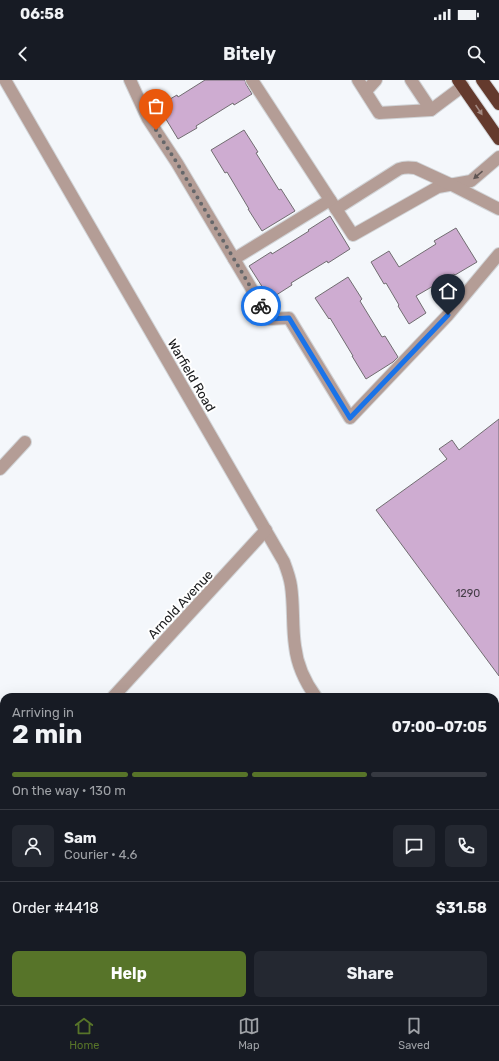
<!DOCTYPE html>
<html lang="en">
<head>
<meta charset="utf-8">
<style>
	:root { --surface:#171b24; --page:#242831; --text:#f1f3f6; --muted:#9ea1a6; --line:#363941; --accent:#577429 }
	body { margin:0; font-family:Rubik,sans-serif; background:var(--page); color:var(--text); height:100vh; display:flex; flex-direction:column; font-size:15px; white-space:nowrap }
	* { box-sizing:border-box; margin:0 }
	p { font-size:13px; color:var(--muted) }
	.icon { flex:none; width:22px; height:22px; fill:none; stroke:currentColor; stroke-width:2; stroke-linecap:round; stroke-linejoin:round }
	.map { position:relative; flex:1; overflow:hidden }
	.panel { position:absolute; left:0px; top:613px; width:499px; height:312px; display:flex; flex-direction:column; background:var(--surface); border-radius:12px 12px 0 0; box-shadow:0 4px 16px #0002 }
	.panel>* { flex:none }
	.pin { position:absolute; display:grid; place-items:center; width:34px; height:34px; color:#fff; margin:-41px -17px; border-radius:50% 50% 50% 0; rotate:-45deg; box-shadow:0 0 4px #0007 }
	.pin .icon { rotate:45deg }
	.courier { position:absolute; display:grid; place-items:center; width:40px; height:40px; margin:-20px; border:3px solid #1a73e8; border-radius:50%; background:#fff; color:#222; box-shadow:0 1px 5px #0007 }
	.head em { font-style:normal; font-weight:700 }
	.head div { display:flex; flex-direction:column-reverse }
	.head { display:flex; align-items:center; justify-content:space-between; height:68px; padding:0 12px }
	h1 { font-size:26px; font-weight:700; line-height:30px }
	.bar { display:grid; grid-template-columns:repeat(4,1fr); gap:6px 4px; align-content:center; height:48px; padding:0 12px }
	.bar i { height:5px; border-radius:3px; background:var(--line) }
	.bar .on { background:var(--accent) }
	.bar p { grid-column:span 4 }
	.line { display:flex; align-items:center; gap:10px; padding:0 12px; border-top:1px solid var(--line) }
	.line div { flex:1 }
	.round { display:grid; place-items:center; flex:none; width:42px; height:42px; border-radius:6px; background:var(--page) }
	.primary-button { display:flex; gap:8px; margin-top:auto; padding:8px 12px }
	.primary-button a { flex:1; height:46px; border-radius:6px; background:var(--accent); color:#fff; font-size:16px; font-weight:700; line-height:46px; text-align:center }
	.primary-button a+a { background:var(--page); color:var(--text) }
	.status { display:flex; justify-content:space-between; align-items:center; height:28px; padding:0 20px; background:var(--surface); direction:ltr }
	.status svg { height:11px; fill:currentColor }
	header { display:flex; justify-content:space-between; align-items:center; height:52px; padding:0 12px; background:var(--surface); font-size:18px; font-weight:700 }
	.tabs { display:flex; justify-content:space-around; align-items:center; height:56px; border-top:1px solid var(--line); background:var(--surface); font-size:11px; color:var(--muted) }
	.tabs a { display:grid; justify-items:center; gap:2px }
	.tabs .on { color:var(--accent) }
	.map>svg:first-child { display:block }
</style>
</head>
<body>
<div class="status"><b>06:58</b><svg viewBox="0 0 49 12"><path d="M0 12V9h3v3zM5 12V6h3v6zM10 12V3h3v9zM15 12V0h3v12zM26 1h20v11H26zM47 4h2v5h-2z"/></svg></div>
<header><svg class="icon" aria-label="back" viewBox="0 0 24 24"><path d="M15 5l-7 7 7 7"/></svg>Bitely<svg class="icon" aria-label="search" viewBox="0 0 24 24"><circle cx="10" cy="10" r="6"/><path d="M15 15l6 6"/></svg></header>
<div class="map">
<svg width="499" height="925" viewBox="0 0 499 925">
	<rect width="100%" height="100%" fill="#f4f7fb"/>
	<path fill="#e6e8c2" d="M191,921H239L234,925H194Z"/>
	<g fill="#ceacd1" stroke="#716d71">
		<path d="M205,0H245L246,4L252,14L234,25L233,23L196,46L197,48L178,59L158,26L177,15L178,17Z"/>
		<path d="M244,50L258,72L256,73L279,110L281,109L295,131L262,151L248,129H249L227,92L225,93L211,70Z"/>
		<path d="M330,136L350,169L328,183L327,181L291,203L292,205L270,219L249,186L271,172L272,174L309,151L308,150Z"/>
		<path d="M456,148L477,182L455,195L454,194L416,216L426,233L409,244L398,226L399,225L386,203L384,204L371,182L389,171L399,187L436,164L434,161Z"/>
		<path d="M348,197L362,219L360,221L382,257L385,256L398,277L393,282L366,299L352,276H353L330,238L329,239L315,218Z"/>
		<path d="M499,339V596L376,430L447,379L439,369L452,360L459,370Z"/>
	</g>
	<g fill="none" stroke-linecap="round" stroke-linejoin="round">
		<defs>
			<g id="minor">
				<path d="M5,0L284,482C287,490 290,498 291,506C294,526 292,546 295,566C297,584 305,602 316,617"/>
				<path d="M130,0L148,39L177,83L250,206L268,239L289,238L350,338L448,235L499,174"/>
				<path d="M252,0L353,155L438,107L471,101L499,77"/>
				<path d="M358,0L379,33L431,30L463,6"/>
				<path d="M411,0L431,30"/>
				<path d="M366,11L376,0"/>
				<path d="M336,129L399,89C404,87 409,87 415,88L452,105L499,129"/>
				<path d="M234,179L330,120"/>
				<path d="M0,389L25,362"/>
				<path d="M113,617L266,450"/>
				<path d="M0,743L4,738"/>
				<path d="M495,827L499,831"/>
				<path d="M495,848L499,844"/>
				<path d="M143,921L146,925"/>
				<path d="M438,921L442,925"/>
				<path d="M402,925L407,921"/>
			</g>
			<g id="highway">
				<path d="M458,0L499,59"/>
				<path d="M482,0L499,24"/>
			</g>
		</defs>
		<use href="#minor" stroke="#d1d4d7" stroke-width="14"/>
		<use href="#highway" stroke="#d1d4d7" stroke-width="14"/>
		<use href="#minor" stroke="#b49d96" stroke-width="12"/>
		<use href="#highway" stroke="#643a2d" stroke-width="12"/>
	</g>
	<defs><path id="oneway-solid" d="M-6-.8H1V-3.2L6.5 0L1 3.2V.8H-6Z"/></defs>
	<use fill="#a28981" href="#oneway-solid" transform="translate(479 30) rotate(56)"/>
	<use fill="#5f5553" href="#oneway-solid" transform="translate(478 95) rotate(139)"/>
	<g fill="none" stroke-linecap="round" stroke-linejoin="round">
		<path stroke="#66676a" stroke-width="4" stroke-dasharray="0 7.2" d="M156,50L177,83L250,206L261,226"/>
		<path stroke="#1a73e8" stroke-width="5" d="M261,226L268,239L289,238L350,338L448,235"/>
	</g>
	<g text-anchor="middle" stroke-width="4" stroke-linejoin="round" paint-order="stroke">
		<g font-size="11" fill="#463e49">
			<text x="468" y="517">1290</text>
		</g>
		<g font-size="13" fill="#191a1c" stroke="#fff">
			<text transform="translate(192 295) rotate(60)" y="5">Warfield Road</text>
			<text transform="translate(180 524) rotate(-47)" y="5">Arnold Avenue</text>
		</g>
	</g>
</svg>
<div class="pin" style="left:156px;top:50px;background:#ea580c"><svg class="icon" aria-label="bag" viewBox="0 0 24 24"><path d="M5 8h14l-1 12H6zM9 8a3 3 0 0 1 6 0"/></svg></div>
<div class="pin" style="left:448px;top:235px;background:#1f2937"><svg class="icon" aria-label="home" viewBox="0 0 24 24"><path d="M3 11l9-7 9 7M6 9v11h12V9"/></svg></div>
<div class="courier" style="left:261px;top:226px"><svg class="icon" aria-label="bike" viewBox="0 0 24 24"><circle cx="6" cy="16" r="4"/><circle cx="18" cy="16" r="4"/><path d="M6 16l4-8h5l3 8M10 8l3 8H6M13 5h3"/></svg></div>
<section class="panel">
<div class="head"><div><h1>2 min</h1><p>Arriving in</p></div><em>07:00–07:05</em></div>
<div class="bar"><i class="on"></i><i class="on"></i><i class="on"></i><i></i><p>On the way · 130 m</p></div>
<div class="line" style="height:72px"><a class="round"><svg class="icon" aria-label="person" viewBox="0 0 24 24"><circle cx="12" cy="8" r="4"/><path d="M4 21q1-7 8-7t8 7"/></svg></a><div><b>Sam</b><p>Courier · 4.6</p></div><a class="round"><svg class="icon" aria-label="chat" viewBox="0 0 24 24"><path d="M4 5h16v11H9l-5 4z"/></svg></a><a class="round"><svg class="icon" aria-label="phone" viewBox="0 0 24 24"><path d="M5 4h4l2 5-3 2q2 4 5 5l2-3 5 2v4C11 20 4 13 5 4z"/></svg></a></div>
<div class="line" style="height:52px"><div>Order #4418</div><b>$31.58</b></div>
<div class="primary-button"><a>Help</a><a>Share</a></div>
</section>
</div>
<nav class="tabs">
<a class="on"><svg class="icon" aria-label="home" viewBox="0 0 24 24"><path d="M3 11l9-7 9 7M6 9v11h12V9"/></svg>Home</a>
<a><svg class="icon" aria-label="map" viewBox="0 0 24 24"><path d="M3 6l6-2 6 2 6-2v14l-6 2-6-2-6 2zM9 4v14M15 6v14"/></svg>Map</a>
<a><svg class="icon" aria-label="saved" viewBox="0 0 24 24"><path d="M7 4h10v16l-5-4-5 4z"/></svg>Saved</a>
</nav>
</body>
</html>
